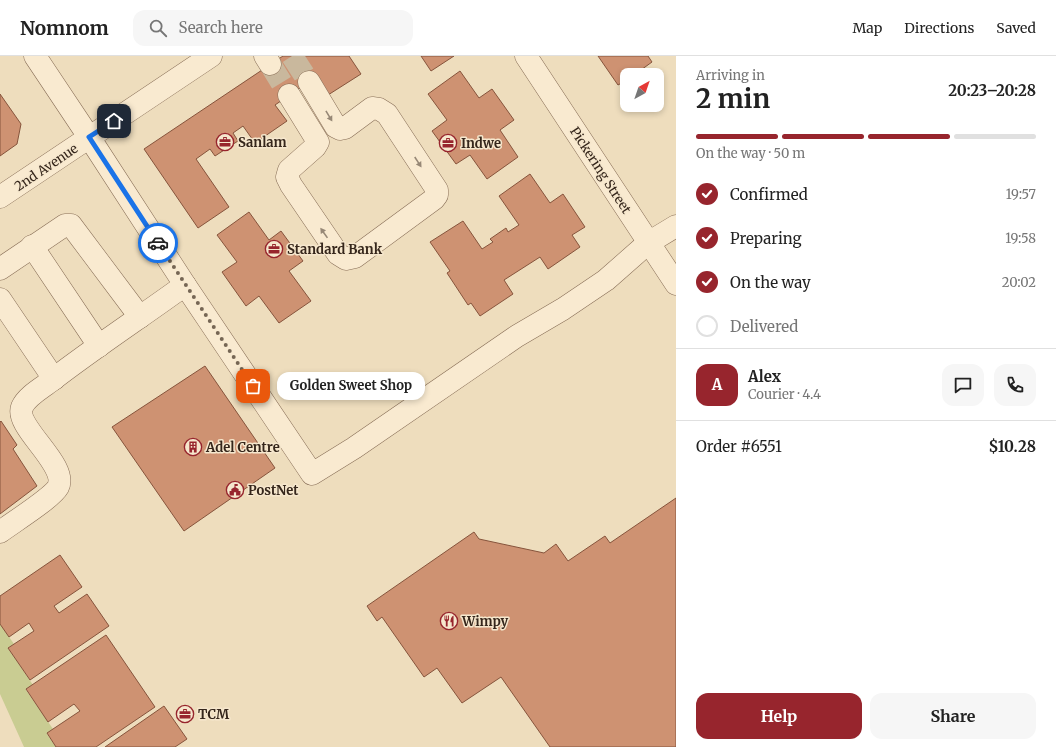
<!DOCTYPE html>
<html lang="en">
<head>
<meta charset="utf-8">
<style>
	:root { --surface:#fff; --page:#f6f6f6; --text:#222; --muted:#767676; --line:#e0e0e0; --accent:#97252d }
	body { margin:0; font-family:Merriweather,serif; background:var(--page); color:var(--text); height:100vh; display:flex; flex-direction:column; font-size:15px; white-space:nowrap }
	* { box-sizing:border-box; margin:0 }
	p { font-size:13px; color:var(--muted) }
	.icon { flex:none; width:22px; height:22px; fill:none; stroke:currentColor; stroke-width:2; stroke-linecap:round; stroke-linejoin:round }
	.map { position:relative; flex:1; overflow:hidden }
	.side { display:flex; flex-direction:column; background:var(--surface); width:380px }
	.side>* { flex:none }
	.needle { width:26px; rotate:40deg }
	.fabs { position:absolute; left:620px; top:12px; display:grid; gap:8px }
	.fabs a { display:grid; place-items:center; width:44px; height:44px; border-radius:8px; background:var(--surface); box-shadow:0 2px 6px #0003; font-size:20px }
	.pin { position:absolute; display:grid; place-items:center; width:34px; height:34px; color:#fff; margin:-17px; border-radius:8px; box-shadow:0 2px 6px #0006 }
	.courier { position:absolute; display:grid; place-items:center; width:40px; height:40px; margin:-20px; border:3px solid #1a73e8; border-radius:50%; background:#fff; color:#222; box-shadow:0 1px 5px #0007 }
	.bubble { position:absolute; height:28px; border-radius:12px; background:var(--surface); box-shadow:0 2px 6px #0003; font-size:13px; font-weight:700; line-height:28px; text-align:center }
	.head em { font-style:normal; font-weight:700 }
	.head div { display:flex; flex-direction:column-reverse }
	.head { display:flex; align-items:center; justify-content:space-between; height:68px; padding:0 20px }
	h1 { font-size:26px; font-weight:700; line-height:30px }
	.bar { display:grid; grid-template-columns:repeat(4,1fr); gap:6px 4px; align-content:center; height:48px; padding:0 20px }
	.bar i { height:5px; border-radius:3px; background:var(--line) }
	.bar .selected { background:var(--accent) }
	.bar p { grid-column:span 4 }
	.line { display:flex; align-items:center; gap:10px; padding:0 20px; border-top:1px solid var(--line) }
	.line div { flex:1 }
	.round { display:grid; place-items:center; flex:none; width:42px; height:42px; border-radius:12px; background:var(--page) }
	ol { padding:0 20px; list-style:none }
	li { display:flex; align-items:center; gap:12px; height:44px }
	li p { margin-inline-start:auto }
	li .icon { padding:4px; border-radius:50%; background:var(--accent); color:#fff; stroke-width:4 }
	li:last-child { color:var(--muted) }
	li i { width:22px; height:22px; border:2px solid var(--line); border-radius:50% }
	.button { display:flex; gap:8px; margin-top:auto; padding:8px 20px }
	.button a { flex:1; height:46px; border-radius:12px; background:var(--accent); color:#fff; font-size:16px; font-weight:700; line-height:46px; text-align:center }
	.button a+a { background:var(--page); color:var(--text) }
	header { display:flex; align-items:center; gap:24px; box-sizing:border-box; height:56px; padding:0 20px; background:var(--surface); border-bottom:1px solid var(--line) }
	header strong { font-size:19px }
	nav { display:flex; gap:22px; margin-inline-start:auto; font-size:14px }
	.search { width:280px; height:36px; background:var(--page); display:flex; align-items:center; gap:10px; box-sizing:border-box; padding:0 14px; border-radius:12px; color:var(--muted); font-size:15px }
	main { display:flex; flex:1; min-height:0 }
	.map>svg:first-child { display:block }
</style>
</head>
<body>
<header>
<strong>Nomnom</strong>
<div class="search"><svg class="icon" aria-label="search" viewBox="0 0 24 24"><circle cx="10" cy="10" r="6"/><path d="M15 15l6 6"/></svg>Search here</div>
<nav><a>Map</a><a>Directions</a><a>Saved</a></nav>
</header>
<main>
<div class="map">
<svg width="676" height="691" viewBox="0 0 676 691">
	<rect width="100%" height="100%" fill="#eeddbd"/>
	<path fill="#c9cc92" d="M0,568L14,588L8,592L33,629L26,634L53,673L47,678L56,691H24L0,638Z"/>
	<g fill="#ce9272" stroke="#86543c">
		<path d="M283,0H349L361,18L328,39L316,21L275,49L287,65L255,87L243,70L233,77L238,85L215,100L210,93L196,103L229,151L198,172L144,93Z"/>
		<path d="M421,0H454L431,15Z"/>
		<path d="M598,0H648L652,6L634,19H627V24L618,29Z"/>
		<path d="M460,15L479,42L492,33L514,64L500,74L518,101L487,123L470,99L456,108L432,75L447,64L428,38Z"/>
		<path d="M0,38L21,68L17,88L0,100Z"/>
		<path d="M530,118L550,147L563,138L585,171L572,179L580,191L548,213L540,201L504,224L513,238L480,260L471,247L468,249L447,217L450,215L430,186L463,165L482,193L493,186L490,183L506,172L508,176L519,169L499,140Z"/>
		<path d="M249,156L269,184L281,175L303,205L289,215L311,245L279,267L259,240L246,250L222,216L237,206L217,179Z"/>
		<path d="M205,310L275,412L184,475L112,371Z"/>
		<path d="M1,365L17,389L13,393L37,430L0,458V366Z"/>
		<path d="M676,442V691H550L501,621L462,647L437,612L424,621L382,561L377,565L367,550L474,476L479,483L544,497L556,488L568,505L605,480L610,487Z"/>
		<path d="M60,499L82,531L54,550L59,557L87,538L109,570L30,624L8,592L34,575L29,567L9,581L0,568V540Z"/>
		<path d="M106,579L155,651L96,691H56L47,677L80,655L74,648L48,666L26,633Z"/>
		<path d="M164,650L187,683L175,691H105Z"/>
	</g>
	<g fill="none" stroke-linecap="round" stroke-linejoin="round">
		<g stroke="#c9b89d" stroke-width="22" stroke-dasharray="22 11" stroke-linecap="butt">
			<path d="M292,0L309,26"/>
			<path d="M270,8L289,39"/>
		</g>
		<defs>
			<g id="minor">
				<path d="M35,0L89,81L185,229L312,418L354,392L517,280L563,253L606,224L648,187L676,170"/>
				<path d="M265,0L270,8"/>
				<path d="M526,0L676,228"/>
				<path d="M289,39L318,86L315,91L289,114L287,121L291,129L338,198L346,203L355,201L434,143L437,139V134L387,58L379,53L372,52L345,72L340,73L336,71L309,26"/>
				<path d="M0,141L211,0"/>
				<path d="M32,190L99,290"/>
				<path d="M0,213L65,169H71L140,261"/>
				<path d="M0,243L54,323"/>
				<path d="M0,476C12,467 52,442 58,431C69,409 14,371 22,351C27,340 42,332 51,325C95,291 141,261 185,229"/>
			</g>
		</defs>
		<use href="#minor" stroke="#876d56" stroke-width="23"/>
		<use href="#minor" stroke="#f9ead0" stroke-width="22"/>
	</g>
	<defs><path id="oneway-solid" d="M-6-.8H1V-3.2L6.5 0L1 3.2V.8H-6Z"/></defs>
	<g fill="#978876">
		<use href="#oneway-solid" transform="translate(329 60) rotate(59)"/>
		<use href="#oneway-solid" transform="translate(418 106) rotate(57)"/>
		<use href="#oneway-solid" transform="translate(324 177) rotate(-125)"/>
	</g>
	<g fill="none" stroke-linecap="round" stroke-linejoin="round">
		<path stroke="#766654" stroke-width="4" stroke-dasharray="0 7.2" d="M158,187L253,330"/>
		<path stroke="#1a73e8" stroke-width="5" d="M114,65L89,81L158,187"/>
	</g>
	<defs>
		<symbol id="office-ring" viewBox="-11 -11 22 22"><circle r="9.5" fill="#f6e7cd" stroke="#97252d" stroke-width="1.5"/><path d="M-6-3h4V-5.5h4V-3h4V5H-6ZM-1-4.5V-3h2v-1.5ZM-6 0V1H6V0Z" fill="#97252d"/></symbol>
		<symbol id="building-ring" viewBox="-11 -11 22 22"><circle r="9.5" fill="#f6e7cd" stroke="#97252d" stroke-width="1.5"/><path d="M-4-6H4V6H1V3H-1V6H-4ZM-2.5-4.3h1.7v1.8h-1.7ZM.8-4.3h1.7v1.8H.8ZM-2.5-1h1.7V.8h-1.7ZM.8-1h1.7V.8H.8Z" fill="#97252d"/></symbol>
		<symbol id="civic-ring" viewBox="-11 -11 22 22"><circle r="9.5" fill="#f6e7cd" stroke="#97252d" stroke-width="1.5"/><path d="M-.6-6.5H3V-4.5H.6V-3L4-1V1h2V6H-6V1h2V-1L-.6-3ZM-1.2 2.5V6h2.4V2.5Z" fill="#97252d"/></symbol>
		<symbol id="restaurant-ring" viewBox="-11 -11 22 22"><circle r="9.5" fill="#f6e7cd" stroke="#97252d" stroke-width="1.5"/><path d="M-5-6h1v4h1v-4h1v4h1v-4h1v5L-1.5 .5V6h-2V.5L-5-1ZM5-6V6H3V1.5H1.5Q1.5-4 5-6Z" fill="#97252d"/></symbol>
	</defs>
	<g fill-rule="evenodd">
		<use href="#office-ring" x="215" y="76" width="20" height="20"/>
		<use href="#office-ring" x="438" y="77" width="20" height="20"/>
		<use href="#office-ring" x="264" y="183" width="20" height="20"/>
		<use href="#building-ring" x="183" y="381" width="20" height="20"/>
		<use href="#civic-ring" x="225" y="424" width="20" height="20"/>
		<use href="#restaurant-ring" x="439" y="555" width="20" height="20"/>
		<use href="#office-ring" x="175" y="648" width="20" height="20"/>
	</g>
	<g text-anchor="middle" stroke-width="3" stroke-linejoin="round" paint-order="stroke">
		<g font-size="13" font-weight="bold" fill="#35261b" stroke="#f6e7cd" text-anchor="start">
			<text x="238" y="91">Sanlam</text>
			<text x="461" y="92">Indwe</text>
			<text x="287" y="198">Standard Bank</text>
			<text x="206" y="396">Adel Centre</text>
			<text x="248" y="439">PostNet</text>
			<text x="462" y="570">Wimpy</text>
			<text x="198" y="663">TCM</text>
		</g>
		<g font-size="13" fill="#35261b" stroke="#f6e7cd">
			<text transform="translate(46 111) rotate(-34)" y="5">2nd Avenue</text>
			<text transform="translate(601 114) rotate(57)" y="5">Pickering Street</text>
		</g>
	</g>
</svg>
<div class="fabs">
<a><svg class="needle" viewBox="-14 -14 28 28"><path d="M0-13l5 13h-10z" fill="#e53935"/><path d="M0 13l5-13h-10z" fill="#767676"/></svg></a>
</div>
<div class="pin" style="left:253px;top:330px;background:#ea580c"><svg class="icon" aria-label="bag" viewBox="0 0 24 24"><path d="M5 8h14l-1 12H6zM9 8a3 3 0 0 1 6 0"/></svg></div>
<div class="pin" style="left:114px;top:65px;background:#1f2937"><svg class="icon" aria-label="home" viewBox="0 0 24 24"><path d="M3 11l9-7 9 7M6 9v11h12V9"/></svg></div>
<div class="courier" style="left:158px;top:187px"><svg class="icon" aria-label="car" viewBox="0 0 24 24"><path d="M5 17H2v-5l4-1 3-4h7l3 4 3 1v5h-3M9 17h6M6 11h13"/><circle cx="7" cy="17" r="2"/><circle cx="17" cy="17" r="2"/></svg></div>
<div class="bubble" style="left:277px;top:316px;width:148px">Golden Sweet Shop</div>
</div>
<section class="side">
<div class="head"><div><h1>2 min</h1><p>Arriving in</p></div><em>20:23–20:28</em></div>
<div class="bar"><i class="selected"></i><i class="selected"></i><i class="selected"></i><i></i><p>On the way · 50 m</p></div>
<ol>
<li><svg class="icon" aria-label="check" viewBox="0 0 24 24"><path d="M5 12l5 5 9-10"/></svg>Confirmed<p>19:57</p></li>
<li><svg class="icon" aria-label="check" viewBox="0 0 24 24"><path d="M5 12l5 5 9-10"/></svg>Preparing<p>19:58</p></li>
<li><svg class="icon" aria-label="check" viewBox="0 0 24 24"><path d="M5 12l5 5 9-10"/></svg>On the way<p>20:02</p></li>
<li><i></i>Delivered</li>
</ol>
<div class="line" style="height:72px"><b class="round" style="background:var(--accent);color:#fff">A</b><div><b>Alex</b><p>Courier · 4.4</p></div><a class="round"><svg class="icon" aria-label="chat" viewBox="0 0 24 24"><path d="M4 5h16v11H9l-5 4z"/></svg></a><a class="round"><svg class="icon" aria-label="phone" viewBox="0 0 24 24"><path d="M5 4h4l2 5-3 2q2 4 5 5l2-3 5 2v4C11 20 4 13 5 4z"/></svg></a></div>
<div class="line" style="height:52px"><div>Order #6551</div><b>$10.28</b></div>
<div class="button"><a>Help</a><a>Share</a></div>
</section>
</main>
</body>
</html>
